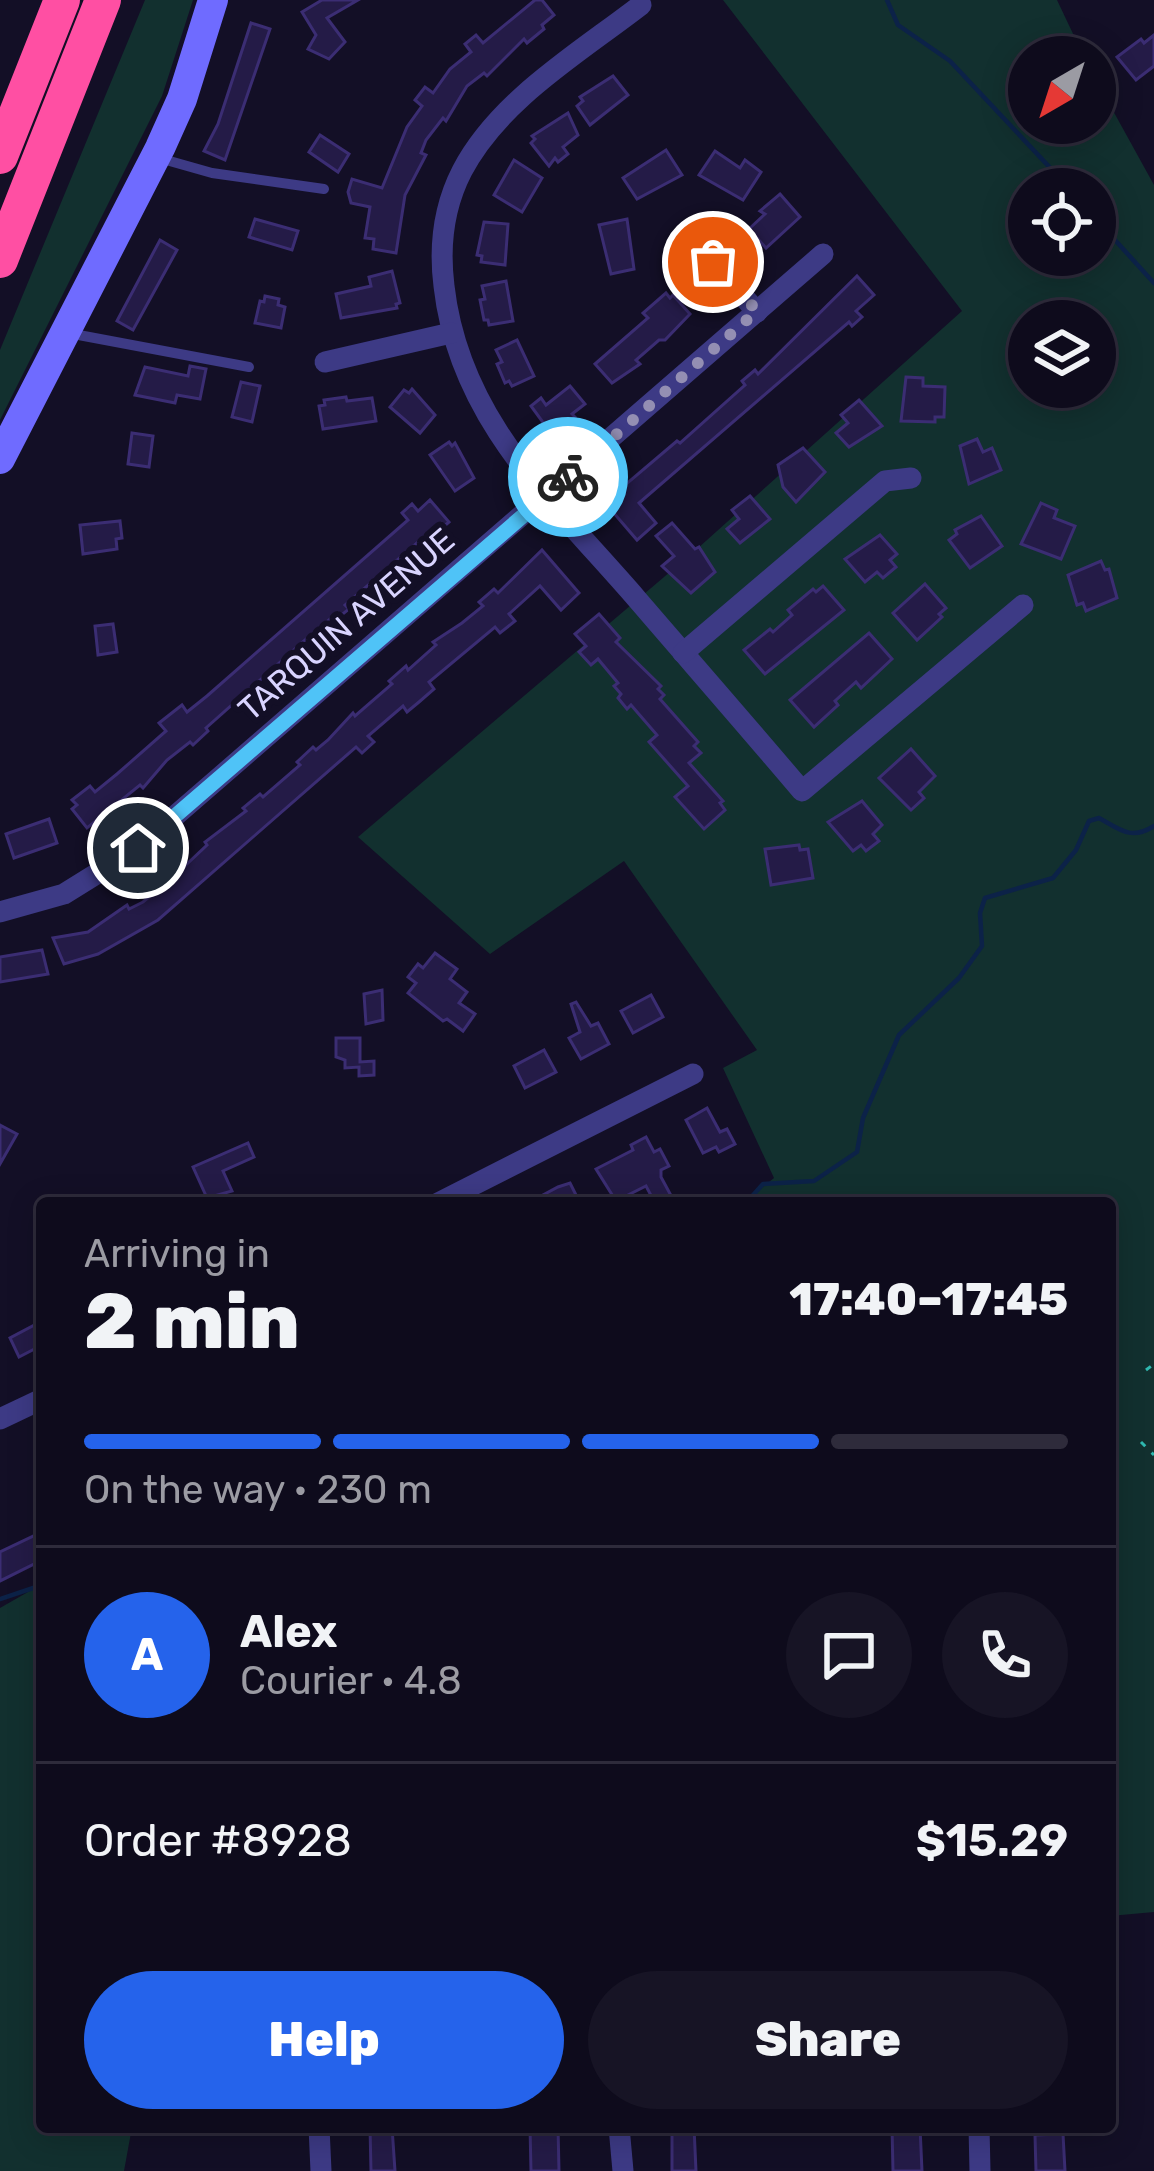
<!DOCTYPE html>
<html lang="en">
<head>
<meta charset="utf-8">
<style>
	:root { --surface:#0e0b1c; --page:#171425; --text:#f1f3f6; --muted:#9b9ba3; --line:#2e2b3b; --accent:#2563eb }
	body { margin:0; font-family:Rubik,sans-serif; background:var(--page); color:var(--text); height:100vh; display:flex; flex-direction:column; font-size:45px; white-space:nowrap }
	* { box-sizing:border-box; margin:0 }
	p { font-size:39px; color:var(--muted) }
	.icon { flex:none; width:66px; height:66px; fill:none; stroke:currentColor; stroke-width:2; stroke-linecap:round; stroke-linejoin:round }
	.map { position:relative; flex:1; overflow:hidden }
	.panel { position:absolute; left:36px; top:1197px; width:1080px; height:936px; display:flex; flex-direction:column; background:var(--surface); border-radius:12px; box-shadow:0 6px 30px #0003,0 0 0 3px var(--line) }
	.panel>* { flex:none }
	.needle { width:78px; rotate:219deg }
	.fabs { position:absolute; left:1008px; top:36px; display:grid; gap:24px }
	.fabs a { display:grid; place-items:center; width:108px; height:108px; border-radius:50%; background:var(--surface); box-shadow:0 6px 30px #0003,0 0 0 3px var(--line); font-size:60px }
	.pin { position:absolute; display:grid; place-items:center; width:102px; height:102px; color:#fff; margin:-51px; border:6px solid #fff; border-radius:50%; box-shadow:0 3px 12px #0007 }
	.courier { position:absolute; display:grid; place-items:center; width:120px; height:120px; margin:-60px; border:9px solid #4fc3f7; border-radius:50%; background:#fff; color:#222; box-shadow:0 3px 15px #0007 }
	.overview em { font-style:normal; font-weight:800 }
	.overview div { display:flex; flex-direction:column-reverse }
	.overview { display:flex; align-items:center; justify-content:space-between; height:204px; padding:0 48px }
	h1 { font-size:78px; font-weight:800; line-height:90px }
	.bar { display:grid; grid-template-columns:repeat(4,1fr); gap:18px 12px; align-content:center; height:144px; padding:0 48px }
	.bar i { height:15px; border-radius:9px; background:var(--line) }
	.bar .current { background:var(--accent) }
	.bar p { grid-column:span 4 }
	.line { display:flex; align-items:center; gap:30px; padding:0 48px; border-top:3px solid var(--line) }
	.line div { flex:1 }
	.round { display:grid; place-items:center; flex:none; width:126px; height:126px; border-radius:63px; background:var(--page) }
	.button { display:flex; gap:24px; margin-top:auto; padding:24px 48px }
	.button a { flex:1; height:138px; border-radius:72px; background:var(--accent); color:#fff; font-size:48px; font-weight:800; line-height:138px; text-align:center }
	.button a+a { background:var(--page); color:var(--text) }
	.map>svg:first-child { display:block }
</style>
</head>
<body>
<div class="map">
<svg width="1154" height="2171" viewBox="0 0 1154 2171">
	<rect width="100%" height="100%" fill="#130f26"/>
	<g fill="#12302f" fill-rule="evenodd">
		<path d="M145,0H193L162,96L0,420V350Z"/>
		<path d="M723,0H1057L1084,57H1029V123H1095V78L1154,185V1912L1110,1916V1203H742L774,1178L723,1068L757,1050L624,861L490,954L358,837L697,549L962,311ZM1029,189H1095V255H1029ZM1029,321H1095V387H1029Z"/>
		<path d="M42,1584V2127H132L124,2171H0V1608Z"/>
	</g>
	<g fill="none" stroke-linecap="round" stroke-linejoin="round">
		<g stroke="#0c2248" stroke-width="4.5">
			<path d="M887,0L898,25L950,61L1070,189"/>
			<path d="M1095,218L1154,283"/>
			<path d="M746,1203L763,1184L814,1181L857,1152L863,1118L899,1035L959,978L982,946L980,913L985,898L1053,878L1076,850L1089,821L1099,818C1119,829 1131,841 1154,826"/>
			<path d="M0,1599L42,1585"/>
		</g>
	</g>
	<g fill="#241b47" stroke="#3b2d73" stroke-width="3">
		<path d="M322,0H358L327,18L345,42L329,59L308,49L316,35L302,12Z"/>
		<path d="M535,0H542L554,15L542,25L544,29L527,43L524,39L487,76L484,73L467,86L446,121L443,118L426,140L421,153L426,155L405,195L396,253L373,249L374,239L365,238L370,207L351,203L348,192L352,179L382,188L407,127L422,106L415,100L425,87L433,93L450,69L471,52L465,44L476,35L483,43Z"/>
		<path d="M251,23L270,29L225,160L204,151L218,124Z"/>
		<path d="M1154,35V66L1136,80L1117,57L1141,39L1144,43Z"/>
		<path d="M613,76L628,95L590,125L577,106L583,101L580,97Z"/>
		<path d="M568,113L578,135L563,147L568,154L558,162L555,158L549,166L531,143L535,139L532,136Z"/>
		<path d="M320,135L349,154L338,172L309,152Z"/>
		<path d="M666,150L682,175L637,199L623,178Z"/>
		<path d="M715,151L740,168L745,160L761,172L743,200L699,175Z"/>
		<path d="M514,160L542,178L522,212L494,195Z"/>
		<path d="M780,194L800,217L766,248L749,229L765,214L760,211Z"/>
		<path d="M255,219L298,231L292,250L249,237Z"/>
		<path d="M627,219L634,269L611,274L599,225Z"/>
		<path d="M484,222L508,224L505,265L481,262L482,256L477,255Z"/>
		<path d="M160,240L177,250L133,330L117,321Z"/>
		<path d="M392,271L400,303L396,304L397,308L341,318L336,294L371,286L369,277Z"/>
		<path d="M857,276L874,295L856,311L862,317L852,326L849,322L639,503L656,523L637,540L600,497L619,480L624,486L677,441L680,443L745,385L742,381L755,370L758,374Z"/>
		<path d="M506,281L513,321L489,325L488,320H484L480,300L485,299L482,286Z"/>
		<path d="M666,293L670,298L673,295L690,314L665,340H659L636,360L640,364L612,383L595,364L648,318L643,313Z"/>
		<path d="M265,296L279,299L278,305L285,307L281,328L255,323L260,301L264,302Z"/>
		<path d="M517,340L534,376L512,386L509,381L505,383L497,364L502,362L496,350Z"/>
		<path d="M190,366L206,369L200,399L177,395L175,403L135,395L145,367L188,376Z"/>
		<path d="M906,377L923,378V386L945,387L944,417H935V422L901,421Z"/>
		<path d="M241,382L260,386L252,422L232,417Z"/>
		<path d="M570,386L585,404L572,414L575,417L557,431L555,428L550,432L531,406L541,398L546,405Z"/>
		<path d="M412,389L435,415L420,433L390,407L404,390L409,393Z"/>
		<path d="M346,397L347,401L372,398L376,421L323,429L319,406L325,405L324,400Z"/>
		<path d="M859,400L882,426L849,447L836,433L848,423L841,415Z"/>
		<path d="M132,433L153,436L149,467L128,464Z"/>
		<path d="M977,439L983,452L992,448L1001,470L969,484L960,446Z"/>
		<path d="M449,442L452,446L455,443L474,478L455,491L430,455Z"/>
		<path d="M803,448L825,472L796,502L783,487L778,465Z"/>
		<path d="M750,496L770,519L740,543L727,529L739,519L732,510Z"/>
		<path d="M430,500L449,522L427,541L424,537L345,605L349,609L333,622L330,619L304,641L206,728L208,731L193,745L190,742L167,760L143,788L140,785L87,828L72,809L77,805L72,800L90,786L95,792L117,774L166,731L159,723L182,705L187,712L207,696L408,520L402,513L412,504L418,511Z"/>
		<path d="M1041,503L1057,510L1054,518L1075,526L1061,559L1021,544Z"/>
		<path d="M981,516L1002,546L970,568L949,540L957,534L955,530Z"/>
		<path d="M120,521L122,538L116,539L117,549L83,554L80,525Z"/>
		<path d="M672,523L695,549L699,547L715,572L691,593L662,566L674,556L656,536Z"/>
		<path d="M880,535L897,554L890,560L896,567L883,578L877,572L865,582L845,559Z"/>
		<path d="M542,550L579,593L561,610L540,586L509,614L515,621L500,633L495,627L429,682L434,689L419,702L407,712L403,706L368,736L374,742L362,753L356,747L158,920L98,954L64,964L53,938L88,932L127,905L129,909L143,902L154,893L151,889L168,875L171,879L207,845L205,842L246,811L243,808L260,794L263,797L300,765L297,762L313,747L316,750L328,740L353,713L355,716L392,684L389,681L406,666L408,670L436,645L433,642L462,623L483,606L479,602L494,589L498,593Z"/>
		<path d="M1101,561L1105,570L1109,569L1117,598L1086,611L1083,603L1077,605L1068,575Z"/>
		<path d="M925,584L946,608L939,614L942,617L917,640L893,613Z"/>
		<path d="M823,586L844,610L765,674L744,650L770,629L773,632L792,615L788,610L813,589L816,592Z"/>
		<path d="M599,614L620,638L616,642L661,686L658,689L664,695L660,699L698,742L694,746L701,753L689,763L723,801L720,803L725,810L704,829L675,797L688,786L649,742L657,735L631,705L627,709L618,698L621,694L614,686L618,683L598,659L591,665L579,652L586,646L575,634Z"/>
		<path d="M113,624L117,652L98,655L95,626Z"/>
		<path d="M869,633L892,659L861,688L856,682L835,701L838,705L814,727L790,700Z"/>
		<path d="M911,749L935,776L919,792L924,798L911,810L879,778Z"/>
		<path d="M862,801L882,825L873,834L879,841L866,851L861,845L853,851L828,822Z"/>
		<path d="M49,819L57,843L14,858L6,834Z"/>
		<path d="M799,845L800,850L808,849L813,878L771,885L765,849Z"/>
		<path d="M42,950L48,974L0,982V957Z"/>
		<path d="M435,953L457,969L450,979L467,992L459,1003L475,1014L463,1031L447,1019L443,1021L408,993L416,983L408,977L418,964L423,968Z"/>
		<path d="M382,990L383,1020L366,1024L364,994Z"/>
		<path d="M651,995L663,1017L633,1033L621,1011Z"/>
		<path d="M576,1002L591,1026L598,1023L609,1044L581,1059L569,1038L580,1032L571,1004Z"/>
		<path d="M336,1038H360V1062L374,1061V1075L359,1076V1067L345,1068V1060L336,1057Z"/>
		<path d="M544,1050L556,1072L525,1088L514,1066Z"/>
		<path d="M707,1108L720,1132L727,1129L735,1144L719,1152L716,1147L703,1153L686,1120Z"/>
		<path d="M0,1125L17,1134L0,1164Z"/>
		<path d="M646,1137L654,1152L660,1149L669,1166L661,1170V1177L675,1203H655L646,1186L616,1201L596,1169L633,1150L631,1145Z"/>
		<path d="M248,1143L254,1157L223,1171L232,1191L207,1198L193,1167Z"/>
		<path d="M570,1183L580,1203H528L558,1187Z"/>
		<path d="M42,1321V1345L19,1357L10,1338Z"/>
		<path d="M42,1532V1560L0,1581V1552Z"/>
		<path d="M370,2127H392L395,2171H371Z"/>
		<path d="M530,2127H558L559,2171H531Z"/>
		<path d="M672,2127H694L696,2171H672Z"/>
		<path d="M892,2127H920L922,2171H893Z"/>
		<path d="M1063,2134L1065,2171H1036L1035,2135Z"/>
	</g>
	<g fill="none" stroke-linecap="round" stroke-linejoin="round">
		<g stroke="#2fb8b0" stroke-width="3" stroke-dasharray="6 9" stroke-linecap="butt">
			<path d="M1146,1370L1154,1364"/>
			<path d="M1141,1442L1154,1455"/>
		</g>
		<g stroke="#3d3a85" stroke-width="10">
			<path d="M159,158L212,173L324,189"/>
			<path d="M68,333L249,367"/>
		</g>
		<g stroke="#3d3a85" stroke-width="21">
			<path d="M641,5C579,53 499,100 462,171C443,208 439,246 444,286C459,419 552,501 636,598C691,662 747,726 802,791L1023,605"/>
			<path d="M691,237L757,312"/>
			<path d="M325,362L451,333"/>
			<path d="M683,653L885,481L911,478"/>
			<path d="M0,912L64,894L138,848L823,254"/>
			<path d="M438,1203L693,1074"/>
			<path d="M0,1419L42,1399"/>
			<path d="M319,2127L321,2171"/>
			<path d="M619,2127L623,2171"/>
			<path d="M979,2127L980,2171"/>
		</g>
		<path stroke="#6f6bff" stroke-width="30" d="M0,459L160,148L182,99L213,0"/>
		<g stroke="#ff4fa3" stroke-width="36">
			<path d="M0,156L62,0"/>
			<path d="M0,260L103,0"/>
		</g>
	</g>
	<g fill="none" stroke-linecap="round" stroke-linejoin="round">
		<path stroke="#948fb3" stroke-width="12" stroke-dasharray="0 21.6" d="M568,477L757,311L713,262"/>
		<path stroke="#4fc3f7" stroke-width="15" d="M138,848L568,477"/>
	</g>
	<g text-anchor="middle" stroke-width="12" stroke-linejoin="round" paint-order="stroke">
		<g font-size="33" fill="#d9d4ff" stroke="#130f26">
			<text transform="translate(346 624) rotate(-41)" y="12">TARQUIN AVENUE</text>
		</g>
	</g>
</svg>
<div class="fabs">
<a><svg class="needle" viewBox="-14 -14 28 28"><path d="M0-13l5 13h-10z" fill="#e53935"/><path d="M0 13l5-13h-10z" fill="#9b9ba3"/></svg></a>
<a><svg class="icon" aria-label="locate" viewBox="0 0 24 24"><circle cx="12" cy="12" r="6"/><path d="M12 2v4M12 18v4M2 12h4M18 12h4"/></svg></a>
<a><svg class="icon" aria-label="layers" viewBox="0 0 24 24"><path d="M12 4l9 5-9 5-9-5zM3 14l9 5 9-5"/></svg></a>
</div>
<div class="pin" style="left:713px;top:262px;background:#ea580c"><svg class="icon" aria-label="bag" viewBox="0 0 24 24"><path d="M5 8h14l-1 12H6zM9 8a3 3 0 0 1 6 0"/></svg></div>
<div class="pin" style="left:138px;top:848px;background:#1f2937"><svg class="icon" aria-label="home" viewBox="0 0 24 24"><path d="M3 11l9-7 9 7M6 9v11h12V9"/></svg></div>
<div class="courier" style="left:568px;top:477px"><svg class="icon" aria-label="bike" viewBox="0 0 24 24"><circle cx="6" cy="16" r="4"/><circle cx="18" cy="16" r="4"/><path d="M6 16l4-8h5l3 8M10 8l3 8H6M13 5h3"/></svg></div>
<section class="panel">
<div class="overview"><div><h1>2 min</h1><p>Arriving in</p></div><em>17:40–17:45</em></div>
<div class="bar"><i class="current"></i><i class="current"></i><i class="current"></i><i></i><p>On the way · 230 m</p></div>
<div class="line" style="height:216px"><b class="round" style="background:var(--accent);color:#fff">A</b><div><b>Alex</b><p>Courier · 4.8</p></div><a class="round"><svg class="icon" aria-label="chat" viewBox="0 0 24 24"><path d="M4 5h16v11H9l-5 4z"/></svg></a><a class="round"><svg class="icon" aria-label="phone" viewBox="0 0 24 24"><path d="M5 4h4l2 5-3 2q2 4 5 5l2-3 5 2v4C11 20 4 13 5 4z"/></svg></a></div>
<div class="line" style="height:156px"><div>Order #8928</div><b>$15.29</b></div>
<div class="button"><a>Help</a><a>Share</a></div>
</section>
</div>
</body>
</html>
